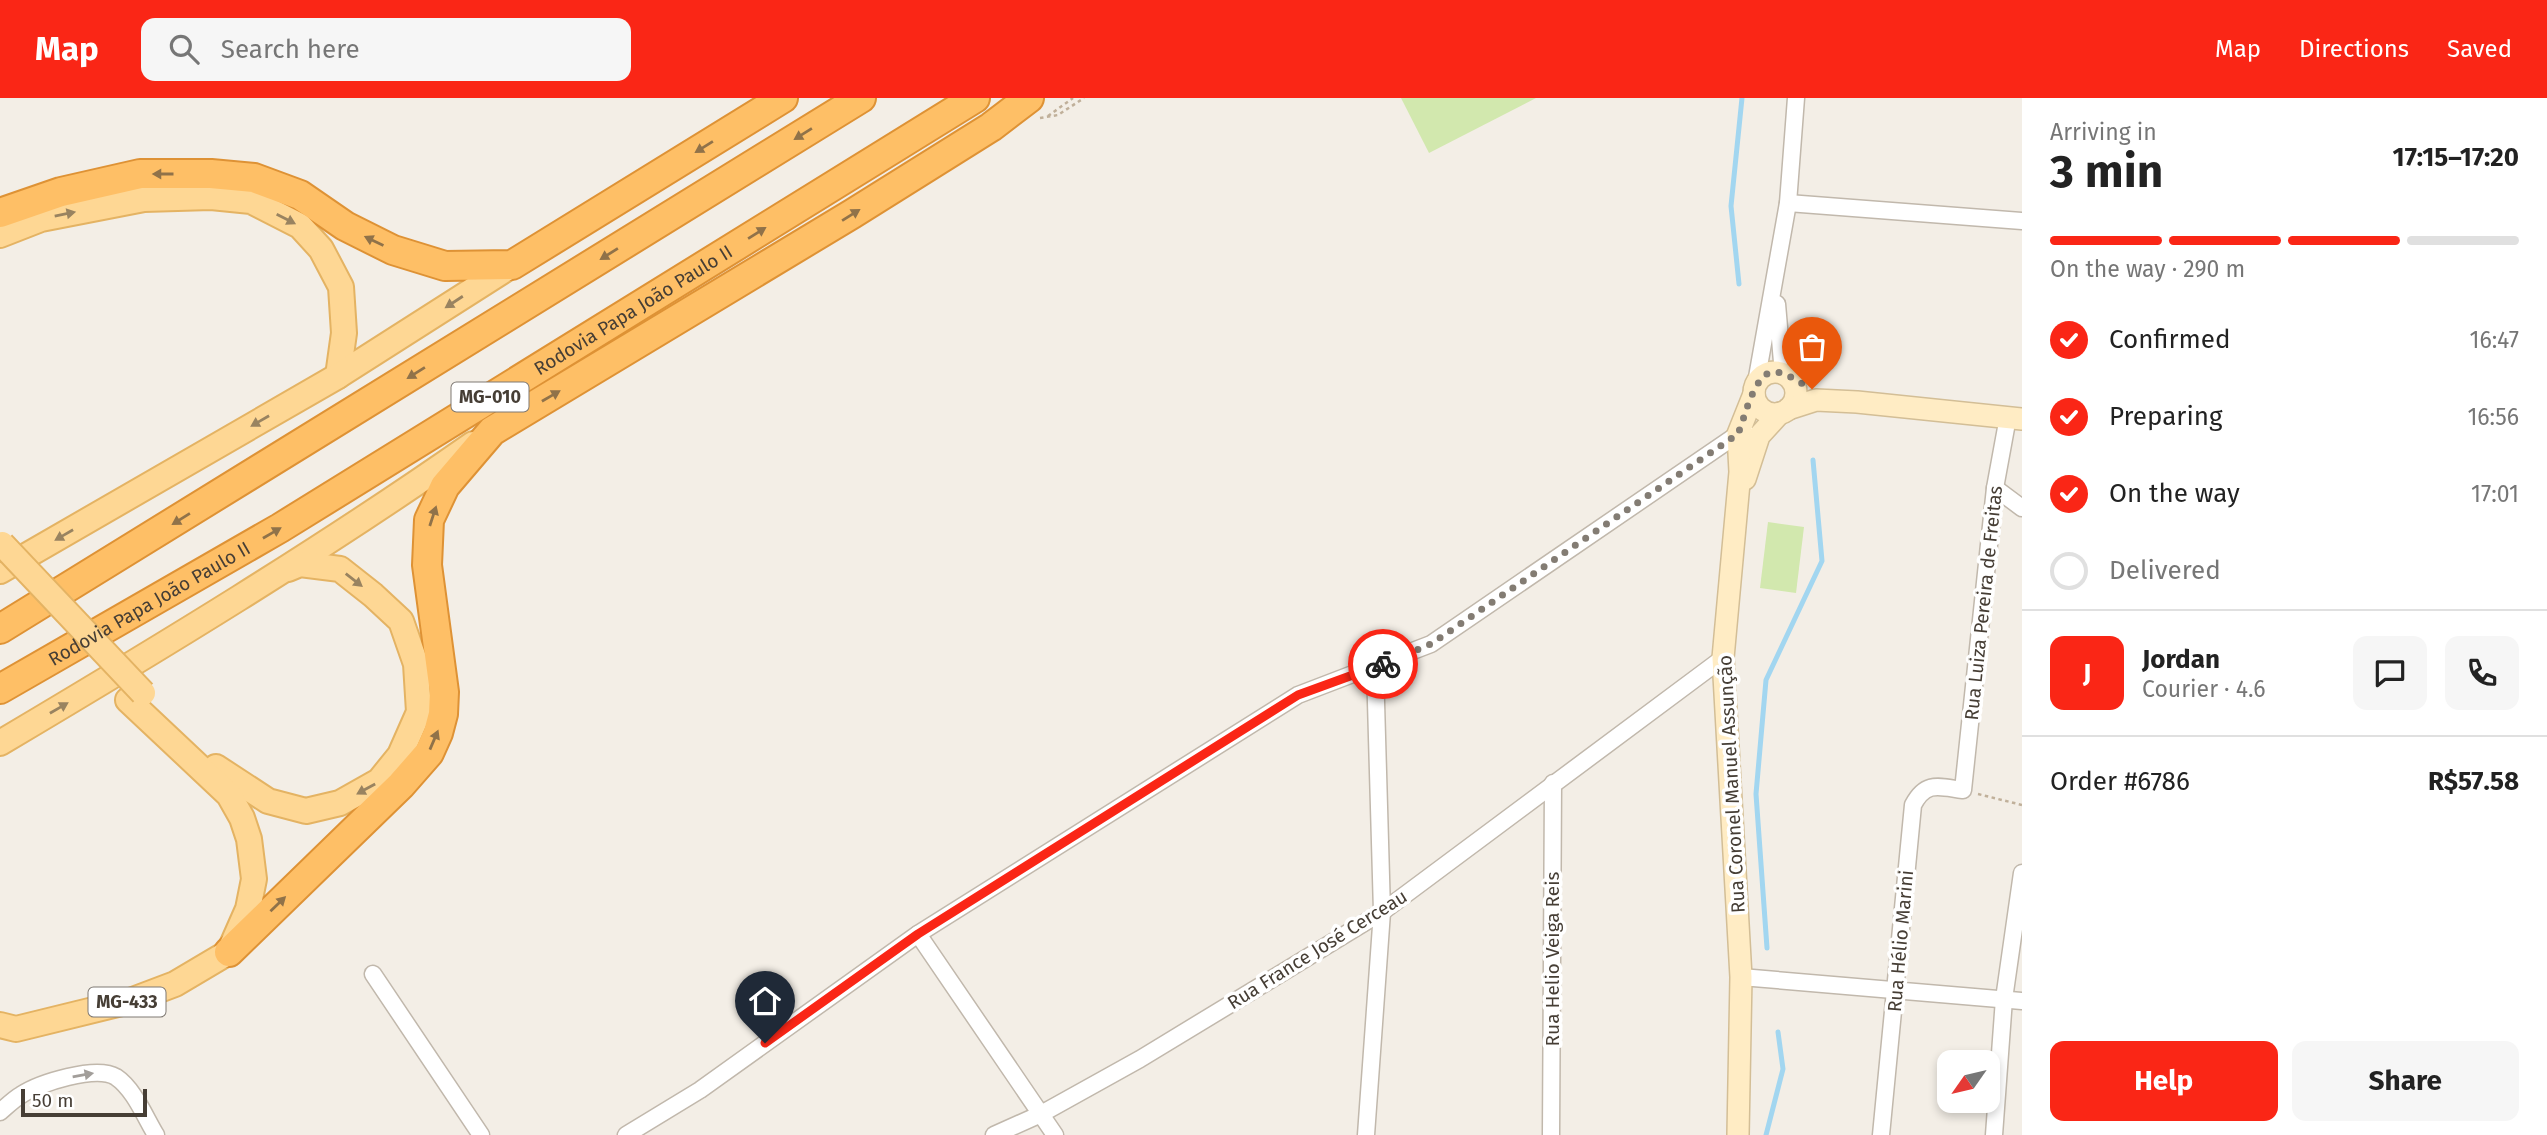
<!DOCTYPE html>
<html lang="en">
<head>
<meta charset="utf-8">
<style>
	:root { --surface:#fff; --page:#f6f6f6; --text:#222; --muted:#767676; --line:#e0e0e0; --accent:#fa2616 }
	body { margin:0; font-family:"Fira Sans",sans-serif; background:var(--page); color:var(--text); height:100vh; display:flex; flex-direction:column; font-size:26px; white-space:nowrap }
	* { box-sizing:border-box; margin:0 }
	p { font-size:23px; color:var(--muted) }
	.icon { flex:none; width:38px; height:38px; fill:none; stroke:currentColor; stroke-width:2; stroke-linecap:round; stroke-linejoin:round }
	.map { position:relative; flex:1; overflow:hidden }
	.drawer { display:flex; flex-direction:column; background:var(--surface); width:525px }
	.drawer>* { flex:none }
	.needle { width:46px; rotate:236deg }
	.tools { position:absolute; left:1937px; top:952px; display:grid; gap:14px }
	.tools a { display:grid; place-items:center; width:63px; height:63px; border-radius:14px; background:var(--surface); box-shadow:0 4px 10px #0003; font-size:35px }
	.scale { position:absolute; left:21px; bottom:18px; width:126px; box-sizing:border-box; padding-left:7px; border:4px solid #463e35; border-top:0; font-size:19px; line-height:24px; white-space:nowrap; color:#463e35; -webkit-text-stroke:5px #fff; paint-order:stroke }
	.pin { position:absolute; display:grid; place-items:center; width:60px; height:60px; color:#fff; margin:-72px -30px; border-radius:50% 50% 50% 0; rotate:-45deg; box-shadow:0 0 7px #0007 }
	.pin .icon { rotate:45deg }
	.courier { position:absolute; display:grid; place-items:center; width:70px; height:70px; margin:-35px; border:5px solid #fa2616; border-radius:50%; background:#fff; color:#222; box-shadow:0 2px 9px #0007 }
	.summary em { font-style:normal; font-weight:700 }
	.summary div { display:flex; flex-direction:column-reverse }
	.summary { display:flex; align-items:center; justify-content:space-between; height:119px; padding:0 28px }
	h1 { font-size:46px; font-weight:700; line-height:52px }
	.bar { display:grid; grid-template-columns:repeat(4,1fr); gap:10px 7px; align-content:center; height:84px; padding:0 28px }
	.bar i { height:9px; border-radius:5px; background:var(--line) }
	.bar .selected { background:var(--accent) }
	.bar p { grid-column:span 4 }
	.line { display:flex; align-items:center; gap:18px; padding:0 28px; border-top:2px solid var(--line) }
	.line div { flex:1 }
	.round { display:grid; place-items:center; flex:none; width:74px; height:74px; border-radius:14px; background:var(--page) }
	ol { padding:0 28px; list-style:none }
	li { display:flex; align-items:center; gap:21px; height:77px }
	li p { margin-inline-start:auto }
	li .icon { padding:7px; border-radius:50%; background:var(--accent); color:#fff; stroke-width:4 }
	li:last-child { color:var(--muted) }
	li i { width:38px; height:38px; border:4px solid var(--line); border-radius:50% }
	.cta { display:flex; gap:14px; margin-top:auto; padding:14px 28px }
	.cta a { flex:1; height:80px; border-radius:14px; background:var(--accent); color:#fff; font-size:28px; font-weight:700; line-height:80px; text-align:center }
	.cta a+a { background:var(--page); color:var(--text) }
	header { display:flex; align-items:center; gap:42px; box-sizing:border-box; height:98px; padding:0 35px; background:var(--accent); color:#fff }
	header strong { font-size:33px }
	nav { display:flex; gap:38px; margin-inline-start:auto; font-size:24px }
	.search { width:490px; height:63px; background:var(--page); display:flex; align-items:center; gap:18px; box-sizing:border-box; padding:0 24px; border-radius:14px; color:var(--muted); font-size:26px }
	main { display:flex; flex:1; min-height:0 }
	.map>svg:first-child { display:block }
</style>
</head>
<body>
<header>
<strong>Map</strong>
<div class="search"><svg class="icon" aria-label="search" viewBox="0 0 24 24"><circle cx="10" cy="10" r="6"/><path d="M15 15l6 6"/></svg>Search here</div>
<nav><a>Map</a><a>Directions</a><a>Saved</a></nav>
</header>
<main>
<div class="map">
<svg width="2022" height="1037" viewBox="0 0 2022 1037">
	<rect width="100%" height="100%" fill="#f3eee6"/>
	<g fill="#d2e8ae">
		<path d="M1401,0H1536L1429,55Z"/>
		<path d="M1768,424L1804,429L1796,495L1760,490Z"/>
	</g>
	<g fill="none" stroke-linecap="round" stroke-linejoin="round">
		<g stroke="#a2d6f0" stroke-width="5">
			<path d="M1739,186L1731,108L1742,0"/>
			<path d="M1767,850L1756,696L1766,582L1822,463L1813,362"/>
			<path d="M1766,1037L1783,971L1778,934"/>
		</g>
		<defs>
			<g id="street">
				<path d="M1788,105L2022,123"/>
				<path d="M1777,206L1782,264L1785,277"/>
				<path d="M1756,285L1788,105L1796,0"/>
				<path d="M1995,390L2022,410"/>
				<path d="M918,836L1055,1037"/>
				<path d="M373,876L481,1037"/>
				<path d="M1741,879L2022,903"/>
				<path d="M0,1014C7,1008 14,1001 21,997C39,985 96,967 116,979C134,991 145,1019 156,1037"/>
				<path d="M626,1037L700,992L918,836L1298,597L1431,546L1738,336L1748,337"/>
				<path d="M994,1037L1041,1016L1140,961L1382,814L1723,560"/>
				<path d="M1366,1037L1382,814L1375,569"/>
				<path d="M1551,1037L1553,685"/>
				<path d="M1881,1037L1913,707C1926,682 1940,689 1963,692L1995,390L2008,319"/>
				<path d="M1994,1037L2004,901L2022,775"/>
			</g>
			<g id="secondary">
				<circle cx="1775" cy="295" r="21"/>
				<path d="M1788,311L1816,302L1857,304L2022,321"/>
				<path d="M1745,381L1759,338L1780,315"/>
				<path d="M1738,1037L1741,879L1723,560L1740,374L1738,336L1754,296"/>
			</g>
			<g id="primary">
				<path d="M0,137L41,121L144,101L211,99L251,103L300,128L321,151L341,189L344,235L338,278"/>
				<path d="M0,473L338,278L512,167"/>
				<path d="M0,645C160,550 320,453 473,346"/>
				<path d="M216,669L268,703L306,713L340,705L379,683L400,657L419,614L416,566L401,523L373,497L340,471L300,466L288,471"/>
				<path d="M0,927L16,931L130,903L175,886L229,854L248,811L254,781L249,741L242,720L229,697L128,602"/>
			</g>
			<g id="highway">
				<path d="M0,115L61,94L140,76H211L254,80L300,97L345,128L393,152L445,168L512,167L783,0"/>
				<path d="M0,531L861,0"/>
				<path id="s1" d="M0,591L280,430L975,0"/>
				<path d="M229,854L401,687L429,655L438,635L443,616L444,594L427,467L429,422L445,388L492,333L852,116L991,29L1029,0"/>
			</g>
		</defs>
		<use href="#street" stroke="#c1b8ac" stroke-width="19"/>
		<use href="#secondary" stroke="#d3be96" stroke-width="24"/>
		<use href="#primary" stroke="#e4b363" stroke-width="28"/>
		<use href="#highway" stroke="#de9235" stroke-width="32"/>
		<g stroke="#c0b09a" stroke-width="2.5" stroke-dasharray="3.5 3.5" stroke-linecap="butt">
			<path d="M1048,18L1073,0"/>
			<path d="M1040,20L1058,17L1084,0"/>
			<path d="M1978,696L2022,707"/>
		</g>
		<use href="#street" stroke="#fff" stroke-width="16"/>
		<use href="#secondary" stroke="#ffecc4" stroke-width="21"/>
		<use href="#primary" stroke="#fed794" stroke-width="24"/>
		<use href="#highway" stroke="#febf66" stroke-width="28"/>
		<defs>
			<path id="primary-bridge" d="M2,446L143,595"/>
		</defs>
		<use href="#primary-bridge" stroke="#e4b363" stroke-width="28" stroke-linecap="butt"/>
		<use href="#primary-bridge" stroke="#fed794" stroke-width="24"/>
	</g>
	<defs><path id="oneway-solid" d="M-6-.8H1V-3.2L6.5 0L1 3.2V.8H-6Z" transform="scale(1.75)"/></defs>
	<g fill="#907249">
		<use href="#oneway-solid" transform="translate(803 36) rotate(148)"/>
		<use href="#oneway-solid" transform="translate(704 49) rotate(148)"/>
		<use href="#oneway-solid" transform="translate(163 76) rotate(180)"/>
		<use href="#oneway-solid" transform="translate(851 117) rotate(-32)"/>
		<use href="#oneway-solid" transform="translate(757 135) rotate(-32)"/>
		<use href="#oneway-solid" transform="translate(374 143) rotate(-154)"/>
		<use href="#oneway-solid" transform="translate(609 156) rotate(148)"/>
		<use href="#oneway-solid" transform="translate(416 275) rotate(148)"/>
		<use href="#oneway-solid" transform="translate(551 298) rotate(-30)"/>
		<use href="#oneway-solid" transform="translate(433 418) rotate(-72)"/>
		<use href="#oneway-solid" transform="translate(181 421) rotate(148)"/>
		<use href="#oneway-solid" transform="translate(272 435) rotate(-30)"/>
		<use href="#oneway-solid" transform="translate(434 642) rotate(-67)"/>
		<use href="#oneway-solid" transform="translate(278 806) rotate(-44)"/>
	</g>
	<g fill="#998360">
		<use href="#oneway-solid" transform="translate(65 116) rotate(-11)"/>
		<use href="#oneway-solid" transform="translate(286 121) rotate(27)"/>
		<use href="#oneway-solid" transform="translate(454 204) rotate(147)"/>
		<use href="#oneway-solid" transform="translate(260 323) rotate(150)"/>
		<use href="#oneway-solid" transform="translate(64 437) rotate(150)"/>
		<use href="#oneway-solid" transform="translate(354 482) rotate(38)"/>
		<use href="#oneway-solid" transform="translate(59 610) rotate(-30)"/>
		<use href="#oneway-solid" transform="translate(366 691) rotate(151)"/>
	</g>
	<use fill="#a29e9a" href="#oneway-solid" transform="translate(83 977) rotate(-10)"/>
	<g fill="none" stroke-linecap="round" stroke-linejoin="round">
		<path stroke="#837c73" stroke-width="7" stroke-dasharray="0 12.6" d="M1383,566L1431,546L1738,336C1745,319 1755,271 1776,274C1788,275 1801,286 1812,291"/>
		<path stroke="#fa2616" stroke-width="9" d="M765,945L918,836L1298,597L1383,566"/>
	</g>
	<g text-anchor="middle" stroke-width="7" stroke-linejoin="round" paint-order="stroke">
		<g fill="#fff" stroke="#7e7872" stroke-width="2">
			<rect x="451.5" y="284.5" width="77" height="29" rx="5"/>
			<rect x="88.5" y="889.5" width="77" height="29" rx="5"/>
		</g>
		<g font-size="18" font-weight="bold" fill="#463e35">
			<text x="490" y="305">MG-010</text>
			<text x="127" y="910">MG-433</text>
		</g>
		<g font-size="19" fill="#463e35" stroke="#fff">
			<text dy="7" stroke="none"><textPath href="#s1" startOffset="738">Rodovia Papa João Paulo II</textPath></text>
			<text transform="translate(1983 505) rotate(-84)" y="7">Rua Luiza Pereira de Freitas</text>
			<text dy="7" stroke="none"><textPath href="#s1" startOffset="172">Rodovia Papa João Paulo II</textPath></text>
			<text transform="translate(1731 686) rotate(-93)" y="7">Rua Coronel Manuel Assunção</text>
			<text transform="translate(1900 843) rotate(-85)" y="7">Rua Hélio Marini</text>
			<text transform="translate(1317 851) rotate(-32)" y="7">Rua France José Cerceau</text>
			<text transform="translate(1552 861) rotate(-90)" y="7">Rua Helio Veiga Reis</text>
		</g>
	</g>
</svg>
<div class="tools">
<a><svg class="needle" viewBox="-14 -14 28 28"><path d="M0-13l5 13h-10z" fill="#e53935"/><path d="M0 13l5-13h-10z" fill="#767676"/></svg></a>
</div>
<div class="scale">50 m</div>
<div class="pin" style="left:1812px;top:291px;background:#ea580c"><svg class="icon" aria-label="bag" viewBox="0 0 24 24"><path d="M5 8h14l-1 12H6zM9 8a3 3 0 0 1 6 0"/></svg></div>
<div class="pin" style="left:765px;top:945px;background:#1f2937"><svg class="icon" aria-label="home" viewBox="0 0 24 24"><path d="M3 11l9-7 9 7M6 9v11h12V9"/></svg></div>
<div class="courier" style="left:1383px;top:566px"><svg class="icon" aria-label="bike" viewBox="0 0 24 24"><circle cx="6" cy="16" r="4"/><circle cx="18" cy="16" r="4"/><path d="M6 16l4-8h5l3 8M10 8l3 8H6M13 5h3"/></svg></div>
</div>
<section class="drawer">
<div class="summary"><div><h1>3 min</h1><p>Arriving in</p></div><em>17:15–17:20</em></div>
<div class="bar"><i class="selected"></i><i class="selected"></i><i class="selected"></i><i></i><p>On the way · 290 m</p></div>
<ol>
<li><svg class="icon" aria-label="check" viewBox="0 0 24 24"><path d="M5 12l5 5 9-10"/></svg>Confirmed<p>16:47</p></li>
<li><svg class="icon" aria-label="check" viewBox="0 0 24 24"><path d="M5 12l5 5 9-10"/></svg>Preparing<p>16:56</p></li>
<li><svg class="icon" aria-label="check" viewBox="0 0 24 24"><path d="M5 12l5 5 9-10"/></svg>On the way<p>17:01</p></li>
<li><i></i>Delivered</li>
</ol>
<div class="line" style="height:126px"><b class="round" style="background:var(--accent);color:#fff">J</b><div><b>Jordan</b><p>Courier · 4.6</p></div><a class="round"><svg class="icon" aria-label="chat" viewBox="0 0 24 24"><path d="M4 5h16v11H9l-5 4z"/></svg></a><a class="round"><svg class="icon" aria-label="phone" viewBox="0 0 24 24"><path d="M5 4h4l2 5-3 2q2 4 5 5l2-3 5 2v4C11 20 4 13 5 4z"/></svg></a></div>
<div class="line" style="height:91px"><div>Order #6786</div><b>R$57.58</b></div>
<div class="cta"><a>Help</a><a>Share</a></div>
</section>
</main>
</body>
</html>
